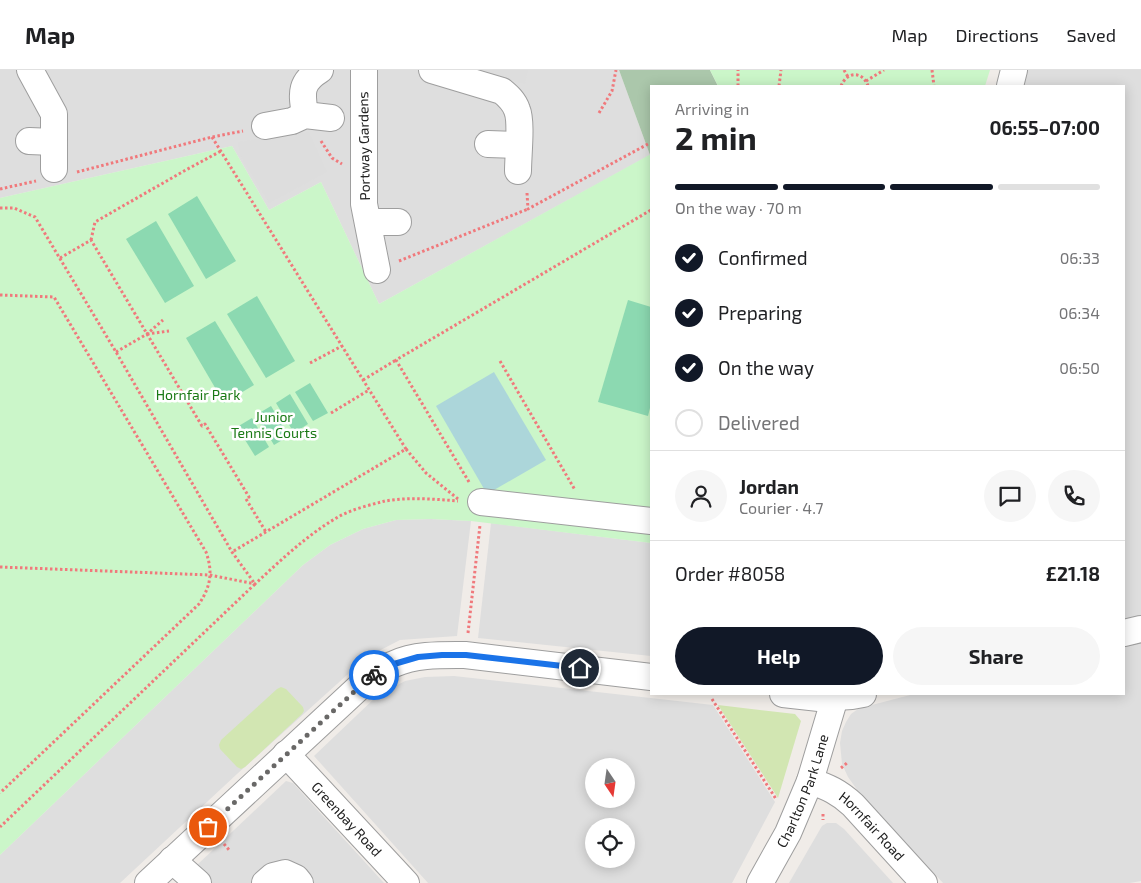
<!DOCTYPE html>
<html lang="en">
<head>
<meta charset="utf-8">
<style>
	:root { --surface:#fff; --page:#f6f6f6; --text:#202124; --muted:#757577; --line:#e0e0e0; --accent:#111827 }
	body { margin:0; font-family:"Exo 2",sans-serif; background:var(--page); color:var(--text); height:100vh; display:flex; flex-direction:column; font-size:19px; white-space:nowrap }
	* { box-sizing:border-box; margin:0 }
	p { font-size:16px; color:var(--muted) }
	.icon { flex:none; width:28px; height:28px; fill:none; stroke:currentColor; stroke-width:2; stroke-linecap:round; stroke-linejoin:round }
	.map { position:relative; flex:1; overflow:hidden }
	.drawer { position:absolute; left:650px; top:15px; width:475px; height:610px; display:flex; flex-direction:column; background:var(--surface); border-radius:0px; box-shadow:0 2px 12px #0003 }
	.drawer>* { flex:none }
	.needle { width:32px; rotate:167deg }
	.controls { position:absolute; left:585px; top:688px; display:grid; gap:10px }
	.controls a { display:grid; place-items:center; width:50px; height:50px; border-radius:50%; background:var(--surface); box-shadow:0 2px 12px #0003; font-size:25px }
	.pin { position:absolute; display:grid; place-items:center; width:42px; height:42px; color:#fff; margin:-21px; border:2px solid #fff; border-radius:50%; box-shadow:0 1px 5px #0007 }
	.courier { position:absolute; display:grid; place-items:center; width:50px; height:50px; margin:-25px; border:4px solid #1a73e8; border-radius:50%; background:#fff; color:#222; box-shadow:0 1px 6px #0007 }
	.summary em { font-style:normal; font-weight:700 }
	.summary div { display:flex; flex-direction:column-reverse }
	.summary { display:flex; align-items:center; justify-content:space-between; height:85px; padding:0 25px }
	h1 { font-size:32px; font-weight:700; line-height:38px }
	.bar { display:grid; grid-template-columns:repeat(4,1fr); gap:8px 5px; align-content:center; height:60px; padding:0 25px }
	.bar i { height:6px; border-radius:4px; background:var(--line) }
	.bar .selected { background:var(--accent) }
	.bar p { grid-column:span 4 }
	.line { display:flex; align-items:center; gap:12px; padding:0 25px; border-top:1px solid var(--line) }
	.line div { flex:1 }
	.round { display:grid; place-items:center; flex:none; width:52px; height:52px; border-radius:26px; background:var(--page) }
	ol { padding:0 25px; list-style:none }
	li { display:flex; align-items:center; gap:15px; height:55px }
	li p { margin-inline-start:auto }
	li .icon { padding:5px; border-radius:50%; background:var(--accent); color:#fff; stroke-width:4 }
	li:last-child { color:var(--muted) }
	li i { width:28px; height:28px; border:2px solid var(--line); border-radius:50% }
	.cta { display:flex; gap:10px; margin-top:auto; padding:10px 25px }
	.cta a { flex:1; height:58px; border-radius:30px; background:var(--accent); color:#fff; font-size:20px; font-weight:700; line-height:58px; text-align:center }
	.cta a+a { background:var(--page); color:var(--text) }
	header { display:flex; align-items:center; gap:30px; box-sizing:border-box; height:70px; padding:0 25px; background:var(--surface); border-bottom:1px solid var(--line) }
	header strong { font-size:24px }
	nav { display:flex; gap:28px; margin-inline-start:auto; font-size:18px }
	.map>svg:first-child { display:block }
</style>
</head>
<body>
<header>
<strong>Map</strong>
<nav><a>Map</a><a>Directions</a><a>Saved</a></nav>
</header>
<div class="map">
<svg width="1141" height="813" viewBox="0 0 1141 813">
	<rect width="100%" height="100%" fill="#f0ece8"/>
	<g fill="#dedede" fill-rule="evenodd">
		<path d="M0,0H619L650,85L379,234L321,112L269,140L232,76L0,128Z"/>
		<path d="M1026,0H1141V548L1124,552V16H1021Z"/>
		<path d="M431,449L471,451L457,566L400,570L367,587L237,704L120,813H0V785L303,495L330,475L363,459L396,450Z"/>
		<path d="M491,453L651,473V586L478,568Z"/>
		<path d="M1141,569V811L1130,813H943L858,721L848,707L842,694L840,673L842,661L846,652L851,644L858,639L868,636L914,624H1124V572Z"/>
		<path d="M454,606L713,635L775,732L732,813H428L314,686L377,626L405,611L425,607ZM594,696H626V729H594ZM594,756H626V789H594Z"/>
		<path d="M286,711L293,713L384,813H178Z"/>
		<path d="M827,753H836L844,759L893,813H789L822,756Z"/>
	</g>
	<g fill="#d2e6b2">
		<path d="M281,617L286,619L303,637L304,641L302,644L245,697L241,699L237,697L220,679L219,675L221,670L277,619Z"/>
		<path d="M718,635L795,644L801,651L778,728Z"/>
	</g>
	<path fill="#abc7ab" d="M619,0H710L718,16H651V84L650,85Z"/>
	<g fill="#cbf6c9">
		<path d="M710,0H990L985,16H718Z"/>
		<path d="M232,76L269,140L321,112L379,234L651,84V473L471,451L431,449L396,450L363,459L330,475L303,495L0,785V128Z"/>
	</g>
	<g fill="#8cd9b1">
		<path d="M197,126L236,191L206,209L168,144Z"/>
		<path d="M156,151L194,216L165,233L126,169Z"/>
		<path d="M257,226L295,291L266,308L227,244Z"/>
		<path d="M628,230L651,237V334L648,346L598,332Z"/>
		<path d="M215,251L254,315L224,333L186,268Z"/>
		<path d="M310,313L328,343L313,351L295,322Z"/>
		<path d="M290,324L308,354L294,363L276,333Z"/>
		<path d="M271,336L289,366L274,375L256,345Z"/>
		<path d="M252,348L269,377L255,386L237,357Z"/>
	</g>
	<g fill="#ddd">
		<path d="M475,0H528L525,14Z"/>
		<path d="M309,62L327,102L269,133L240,85L238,72Z"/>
	</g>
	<path fill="#acd6da" d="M494,302L546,390L487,424L436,336Z"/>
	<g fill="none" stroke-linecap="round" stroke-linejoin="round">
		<defs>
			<g id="minor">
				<path d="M30,0L54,44V99"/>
				<path d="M364,0V134L377,200"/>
				<path d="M432,0L502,21C508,26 514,31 517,40C522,52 518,86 518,101"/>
				<path d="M1010,16L1014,0"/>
				<path d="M305,45C302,24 299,13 320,0"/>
				<path d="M265,56L292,51L305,45L331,48"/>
				<path d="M29,71L54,72"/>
				<path d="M488,74L518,75"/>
				<path d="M368,152H398"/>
				<path d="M481,432L651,451"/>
				<path d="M1124,563L1141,559"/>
				<path d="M783,624L819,628L852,626L863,624"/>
				<path id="s1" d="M286,684L406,813"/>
				<path id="s2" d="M810,711C828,717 839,722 853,735L924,813"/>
				<path d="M172,790L198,813"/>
				<path d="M148,813L369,608C377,603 385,597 394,594C416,584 442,585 465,585L651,607"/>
				<path d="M265,813L273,806L285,803L296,808L300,813"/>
				<path id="s3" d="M760,813L788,763L810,711L836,624"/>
			</g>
		</defs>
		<use href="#minor" stroke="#9e9e9e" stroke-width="28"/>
		<g stroke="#f0797c" stroke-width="3" stroke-dasharray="2.5 2.5" stroke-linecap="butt">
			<path d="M844,0L848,7"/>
			<path d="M932,0L934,16"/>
			<path d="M866,11L884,0"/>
			<path d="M738,16V0"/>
			<path d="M779,16L781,0"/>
			<path d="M841,16C847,1 863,1 868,16"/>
			<path d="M599,43L612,21L616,0"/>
			<path d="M212,67L406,379L232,482"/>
			<path d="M321,71L332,88L342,94"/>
			<path d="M77,102L212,67L243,61"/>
			<path d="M0,119L36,111"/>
			<path d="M527,123L528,139L648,74"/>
			<path d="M0,138H14L35,147L116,282L232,482L255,514L0,757"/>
			<path d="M91,170L95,152L184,101L221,81"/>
			<path d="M60,188L91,170L202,356L205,354L249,427L246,429L266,462"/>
			<path d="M399,191L528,139"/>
			<path d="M0,225L54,227L206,482C213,502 211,516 199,534L0,723"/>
			<path d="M147,264L169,261"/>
			<path d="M116,282L147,264L163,250"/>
			<path d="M500,291L575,420"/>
			<path d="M310,293L342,276"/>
			<path d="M363,310L396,290"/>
			<path d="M331,343L369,320"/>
			<path d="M406,379L426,403L458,429"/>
			<path d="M469,412L396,290L651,140"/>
			<path d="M0,497L210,505L255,514C281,490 307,465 338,447C352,439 370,435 385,431C409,427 434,429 458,431"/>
			<path d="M468,563L480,455"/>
			<path d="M712,629L776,729"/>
			<path d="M841,698L847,693"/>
			<path d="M823,744V750"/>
			<path d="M224,774L230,781"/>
		</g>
		<use href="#minor" stroke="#fff" stroke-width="26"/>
	</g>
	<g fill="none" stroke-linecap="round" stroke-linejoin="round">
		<path stroke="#696867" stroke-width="5" stroke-dasharray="0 9" d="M208,757L369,608L374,605"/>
		<path stroke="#1a73e8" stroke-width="6" d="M374,605L394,594L418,587L442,585H466L580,598"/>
	</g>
	<g text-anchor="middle" stroke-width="5" stroke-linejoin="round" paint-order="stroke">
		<g font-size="14" fill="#212121" stroke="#fff">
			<text transform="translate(364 76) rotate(-91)" y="5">Portway Gardens</text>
			<text dy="5" stroke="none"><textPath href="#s3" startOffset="102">Charlton Park Lane</textPath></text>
			<text dy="5" stroke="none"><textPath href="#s1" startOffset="89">Greenbay Road</textPath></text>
			<text dy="5" stroke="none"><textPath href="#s2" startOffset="78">Hornfair Road</textPath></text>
		</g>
		<g font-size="14" fill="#197914" stroke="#fff">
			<text x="198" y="330">Hornfair Park</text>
			<text x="274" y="352">Junior<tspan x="274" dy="16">Tennis Courts</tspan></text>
		</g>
	</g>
</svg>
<div class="controls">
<a><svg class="needle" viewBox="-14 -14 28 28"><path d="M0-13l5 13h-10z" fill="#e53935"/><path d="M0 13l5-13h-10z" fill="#757577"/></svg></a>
<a><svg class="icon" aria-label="locate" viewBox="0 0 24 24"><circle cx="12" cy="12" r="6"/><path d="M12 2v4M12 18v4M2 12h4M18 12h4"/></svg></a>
</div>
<div class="pin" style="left:208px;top:757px;background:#ea580c"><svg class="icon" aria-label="bag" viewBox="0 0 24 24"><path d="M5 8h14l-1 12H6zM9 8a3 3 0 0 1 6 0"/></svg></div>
<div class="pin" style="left:580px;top:598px;background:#1f2937"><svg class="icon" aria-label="home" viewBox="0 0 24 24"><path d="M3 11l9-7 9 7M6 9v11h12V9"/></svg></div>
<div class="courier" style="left:374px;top:605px"><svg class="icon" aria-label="bike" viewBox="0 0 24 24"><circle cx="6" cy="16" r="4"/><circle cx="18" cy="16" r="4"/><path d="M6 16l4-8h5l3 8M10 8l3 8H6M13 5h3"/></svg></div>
<section class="drawer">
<div class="summary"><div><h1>2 min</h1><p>Arriving in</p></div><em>06:55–07:00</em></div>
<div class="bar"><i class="selected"></i><i class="selected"></i><i class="selected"></i><i></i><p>On the way · 70 m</p></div>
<ol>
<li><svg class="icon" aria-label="check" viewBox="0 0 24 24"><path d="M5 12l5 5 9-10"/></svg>Confirmed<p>06:33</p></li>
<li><svg class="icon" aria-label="check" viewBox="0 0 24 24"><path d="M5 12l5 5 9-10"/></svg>Preparing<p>06:34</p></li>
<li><svg class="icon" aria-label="check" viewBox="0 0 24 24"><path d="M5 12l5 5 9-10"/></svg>On the way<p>06:50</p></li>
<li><i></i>Delivered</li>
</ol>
<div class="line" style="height:90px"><a class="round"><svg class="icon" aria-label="person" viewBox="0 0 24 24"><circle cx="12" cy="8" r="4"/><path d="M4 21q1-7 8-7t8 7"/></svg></a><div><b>Jordan</b><p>Courier · 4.7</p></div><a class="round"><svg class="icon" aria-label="chat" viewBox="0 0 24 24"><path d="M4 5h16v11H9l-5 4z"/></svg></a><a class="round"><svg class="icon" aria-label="phone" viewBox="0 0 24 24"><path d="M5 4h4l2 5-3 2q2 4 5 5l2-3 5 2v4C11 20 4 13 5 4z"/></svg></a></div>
<div class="line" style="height:65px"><div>Order #8058</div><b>£21.18</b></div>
<div class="cta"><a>Help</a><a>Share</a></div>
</section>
</div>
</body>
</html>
